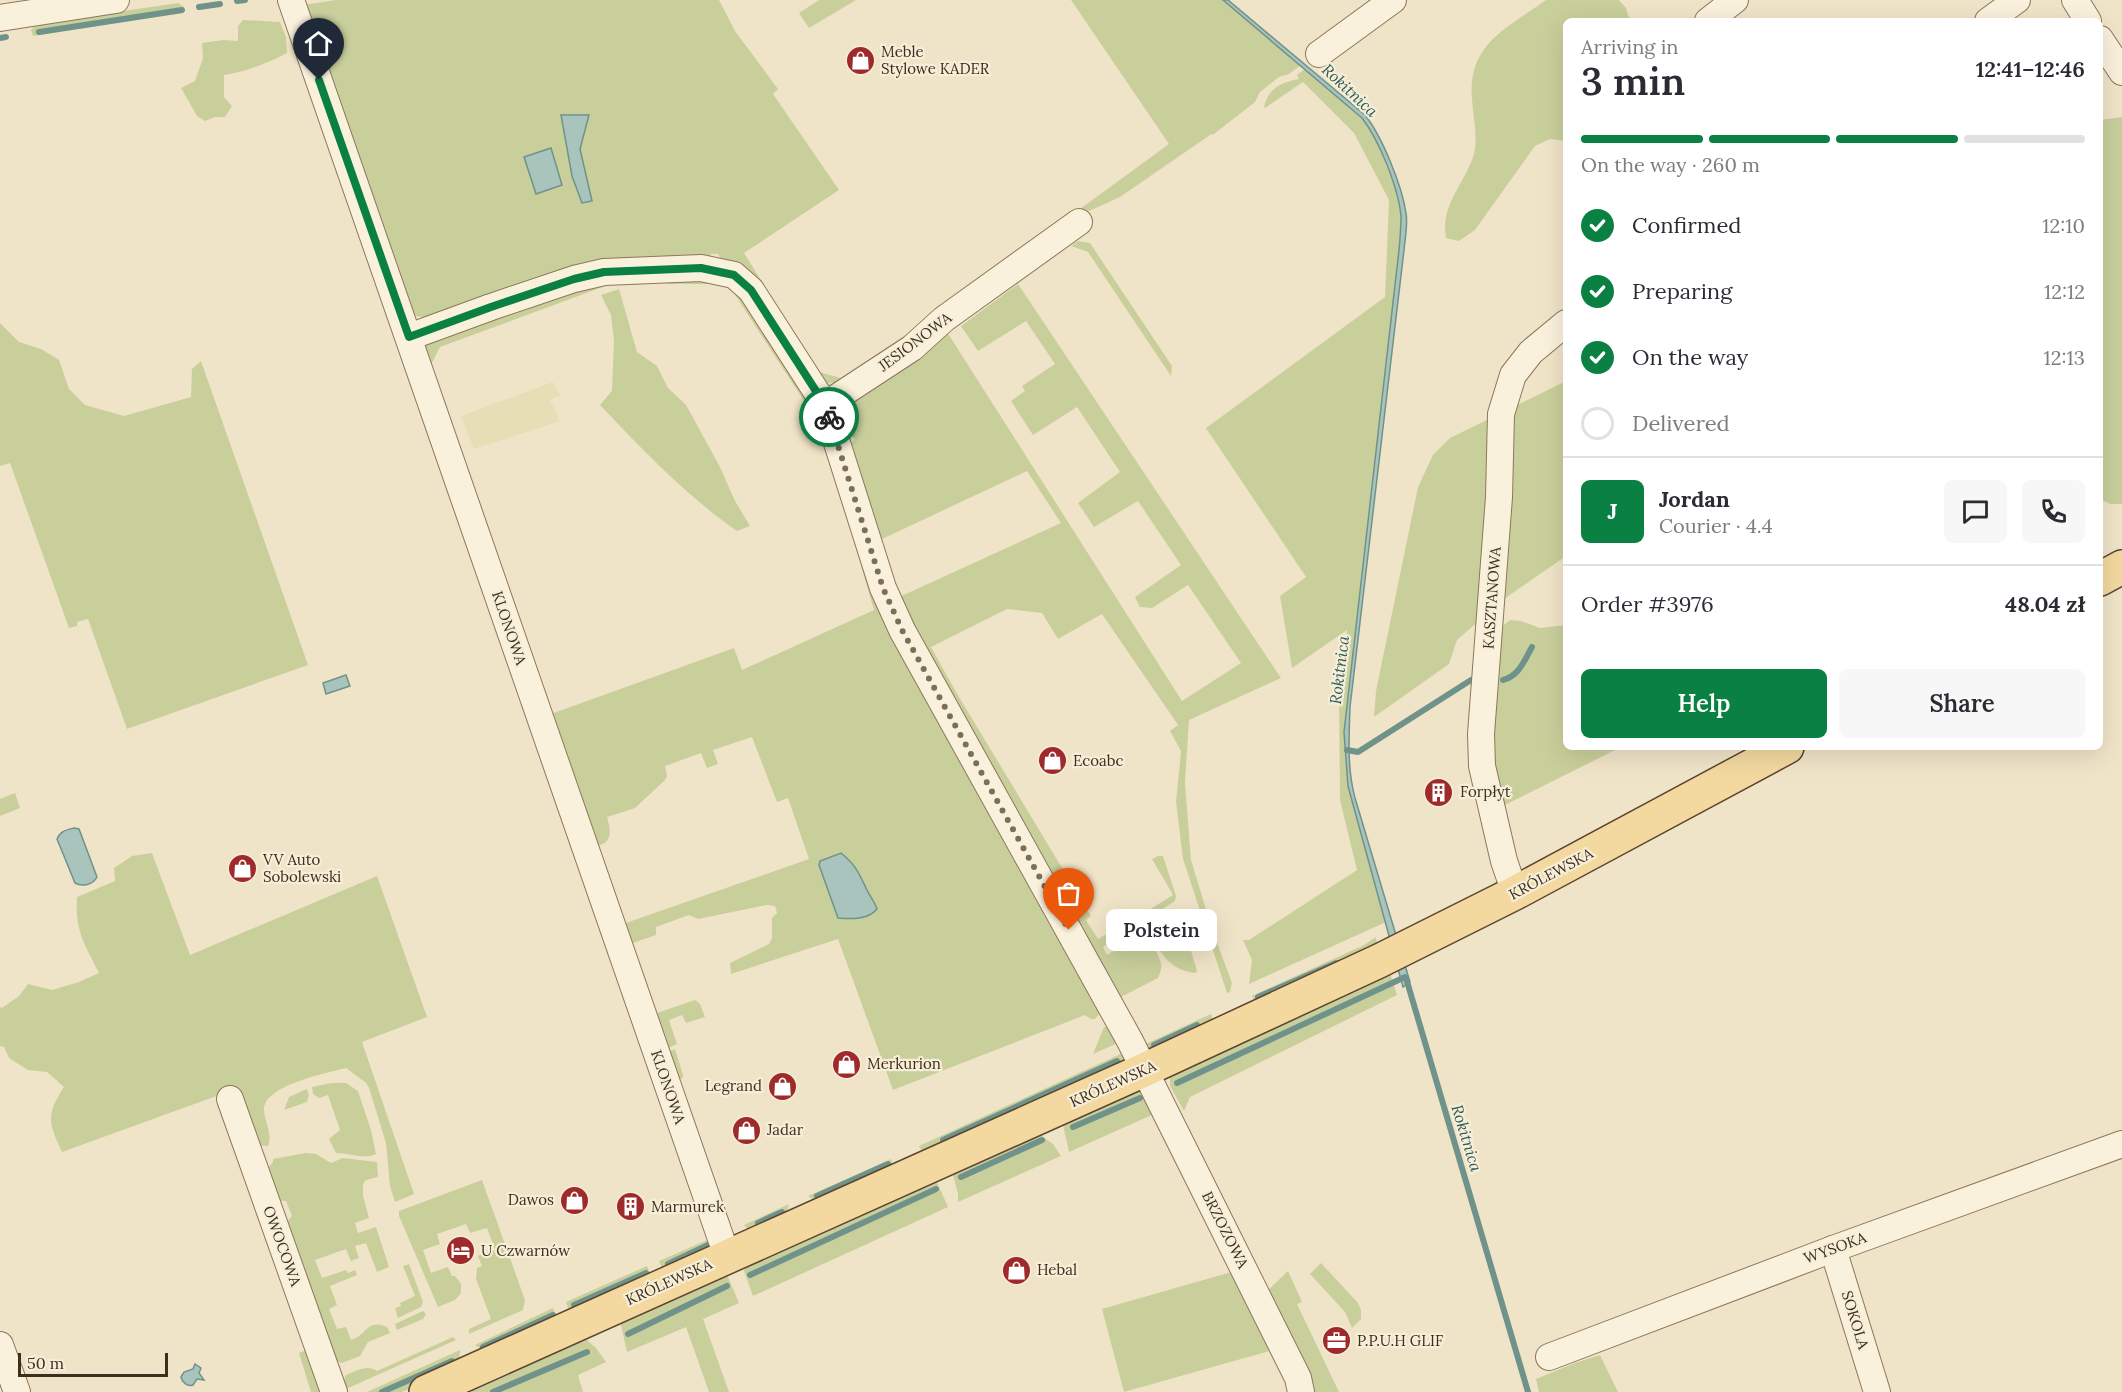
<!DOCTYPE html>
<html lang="en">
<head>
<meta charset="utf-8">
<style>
	:root { --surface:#fff; --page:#f7f7f7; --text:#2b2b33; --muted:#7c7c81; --line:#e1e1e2; --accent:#0b8043 }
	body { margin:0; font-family:Lora,serif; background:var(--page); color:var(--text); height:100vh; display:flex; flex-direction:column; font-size:22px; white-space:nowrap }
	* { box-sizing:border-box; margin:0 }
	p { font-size:20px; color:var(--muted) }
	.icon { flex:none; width:33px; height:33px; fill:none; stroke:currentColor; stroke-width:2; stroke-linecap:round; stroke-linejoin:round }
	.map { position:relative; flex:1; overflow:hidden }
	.sheet { position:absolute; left:1563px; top:18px; width:540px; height:732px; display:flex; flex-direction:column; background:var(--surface); border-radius:9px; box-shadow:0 6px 24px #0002 }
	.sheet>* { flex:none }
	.scale { position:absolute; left:18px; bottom:15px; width:150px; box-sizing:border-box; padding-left:6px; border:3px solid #3d2e20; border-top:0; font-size:16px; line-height:21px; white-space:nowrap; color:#3d2e20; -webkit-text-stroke:4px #f7eed8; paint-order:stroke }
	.pin { position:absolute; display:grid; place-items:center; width:51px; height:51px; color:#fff; margin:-62px -26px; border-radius:50% 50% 50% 0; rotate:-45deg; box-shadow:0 0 6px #0007 }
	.pin .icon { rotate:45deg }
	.courier { position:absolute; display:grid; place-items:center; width:60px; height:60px; margin:-30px; border:4px solid #0b8043; border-radius:50%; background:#fff; color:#222; box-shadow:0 2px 8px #0007 }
	.bubble { position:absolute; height:42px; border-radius:9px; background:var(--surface); box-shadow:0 6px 24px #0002; font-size:20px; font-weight:600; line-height:42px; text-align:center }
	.summary em { font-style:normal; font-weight:600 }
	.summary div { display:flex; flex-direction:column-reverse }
	.summary { display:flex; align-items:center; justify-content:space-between; height:102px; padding:0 18px }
	h1 { font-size:39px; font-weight:600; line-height:45px }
	.bar { display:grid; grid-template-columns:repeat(4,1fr); gap:9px 6px; align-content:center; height:72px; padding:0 18px }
	.bar i { height:8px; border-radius:4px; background:var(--line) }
	.bar .active { background:var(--accent) }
	.bar p { grid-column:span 4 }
	.line { display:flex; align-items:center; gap:15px; padding:0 18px; border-top:2px solid var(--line) }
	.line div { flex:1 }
	.round { display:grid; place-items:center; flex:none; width:63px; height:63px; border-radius:9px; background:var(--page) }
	ol { padding:0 18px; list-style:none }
	li { display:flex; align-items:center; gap:18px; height:66px }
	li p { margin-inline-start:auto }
	li .icon { padding:6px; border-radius:50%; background:var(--accent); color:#fff; stroke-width:4 }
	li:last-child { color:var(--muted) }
	li i { width:33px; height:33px; border:3px solid var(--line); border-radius:50% }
	.button { display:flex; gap:12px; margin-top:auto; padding:12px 18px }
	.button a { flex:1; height:69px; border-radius:9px; background:var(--accent); color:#fff; font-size:24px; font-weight:600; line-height:69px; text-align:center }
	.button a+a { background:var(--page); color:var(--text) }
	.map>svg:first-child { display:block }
</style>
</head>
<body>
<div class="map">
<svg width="2122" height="1392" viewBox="0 0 2122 1392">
	<rect width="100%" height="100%" fill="#f0e4c8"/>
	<path fill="#e6deb5" d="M553,382L560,395L550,400L560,421L474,449L461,416Z"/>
	<g fill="#c9cf9b">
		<path d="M336,0H719L735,31L778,89L773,94L839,190L744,253L819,372L841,378L928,320L1169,144L1071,0H1223L1301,65L1289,74L1279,77L1260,92L1255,102L1214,134L1210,135L1120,197L1078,216L930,323L839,382L822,383L723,264L718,254H711L709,260L428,318L416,316L412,313L303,5Z"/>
		<path d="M819,0H856L809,28L799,13Z"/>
		<path d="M1546,0H1619L1626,8L1630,21H1566V141L1550,139L1535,146L1475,230L1459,241L1446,238C1440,204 1465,184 1474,154C1478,137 1473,116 1472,99C1467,44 1507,28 1546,0Z"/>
		<path d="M178,3L184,7V13L33,36L31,30L36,24Z"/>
		<path d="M243,20L280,22L286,37L287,53C268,63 246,72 224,75V97L232,106L225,117H215L205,121L197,116L181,88L195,81L203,58L202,43L223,40L238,41V26Z"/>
		<path d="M1306,68L1362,118L1372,131L1396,190L1401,216L1399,250L1379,436L1344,732L1348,786L1386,922L1249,984L1252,960L1243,940H1249L1357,870L1340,800L1339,692L1347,630L1292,668L1280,596L1306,577L1206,428L1385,297L1389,200L1354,133L1303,82L1265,108L1264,107C1268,88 1282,82 1299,79L1297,75Z"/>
		<path d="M2122,117V504H2110L2100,499V120Z"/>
		<path d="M1078,241L1090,243L1172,366L1171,376L1088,252L1071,246Z"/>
		<path d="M667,276L734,283L809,398L804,401L728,284H667Z"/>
		<path d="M646,278V284L608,285L440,347L430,367L424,348L427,343L583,283Z"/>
		<path d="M1018,284L1281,678L1189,720L1185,783L1191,860L1212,929L1232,983L1230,992L1227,993L1183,859L1176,802L1181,751L1170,731L1178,725L1102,614L1058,639L1042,613L1007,609L931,647L956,692L1091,916L1086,920L1098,939L1121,926L1125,933L1103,947L1107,955L1138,936C1149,936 1158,952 1161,963C1162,968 1160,973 1158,978L1119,998L897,598L1061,523L1027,471L880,540L846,449L855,439L847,433H842L837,414L843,399L947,332L1182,701L1241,663L1188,585L1152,608L1140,607L1135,597L1181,565L1138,501L1094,527L1078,503L1120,472L1077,407L1033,435L1011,401L1025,391L1022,386L1055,364L1026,321L978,351L961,326Z"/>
		<path d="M619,289L637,352L657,366L668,388L686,405L720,467L735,501L750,526L737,531C685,495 643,450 600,405L612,391L614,341L611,315L601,295Z"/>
		<path d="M0,323L19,342L41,349L59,360L69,389L85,405L124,416L191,397L192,369L201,361L308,665L127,729L88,619L77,622V626L69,628L10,463L0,466Z"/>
		<path d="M1566,381V556L1504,599L1457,640L1449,664L1374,717L1376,691L1418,487L1433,455L1450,438Z"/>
		<path d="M857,534L1100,1005L1099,1014L1095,1019H1091L1085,1015L893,1090L838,939L731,974L730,963L769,944L772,938V918L777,913L775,906L767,905L698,919L689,915L656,927V935L630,944L623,924L809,859L788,798L777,802L752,737L713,750L718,764L707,768L701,753L665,766L667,776L665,780L635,808L607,817C611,831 613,842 597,846L551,714L734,648L742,670L874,610L852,535Z"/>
		<path d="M1510,620L1521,621L1540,628L1566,625V747H1621L1501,807L1490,770L1499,629Z"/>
		<path d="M15,793L20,808L0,816V799Z"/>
		<path d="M152,853L190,955L377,876L427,1017L362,1042L414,1194L395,1202L390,1186L386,1143L369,1088L366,1083L346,1068C327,1073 265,1085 264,1109C264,1121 273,1133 268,1146L254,1145L222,1094L62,1152C49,1123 45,1116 64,1087L47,1072L28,1070L9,1058L4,1047L0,1046V1007L2,1008L19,996L28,984L52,990L79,982L99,973C84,943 75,931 77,897L115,881L114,868L132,856Z"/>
		<path d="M1158,856H1163L1176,896L1175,901L1153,915L1149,910L1173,895L1152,859Z"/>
		<path d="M1174,915H1179L1182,921L1197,971L1195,973C1170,970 1161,954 1150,934L1153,927Z"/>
		<path d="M1376,937L1378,951L1255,1003L1252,996L1364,945Z"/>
		<path d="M1389,970L1397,995L1190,1097L1184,1111L1170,1086V1072Z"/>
		<path d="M695,1000L700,1004L705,1017L686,1023L682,1015L669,1020L677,1044L666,1049L656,1018L657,1013Z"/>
		<path d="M1211,1014L1215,1027L1154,1054L1139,1047Z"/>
		<path d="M1104,1027H1108L1120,1042L1093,1054Z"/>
		<path d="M675,1049L683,1075L682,1079L675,1077L667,1052Z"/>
		<path d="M1125,1052L1122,1065L922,1152L919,1146Z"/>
		<path d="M331,1083H346L358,1091L371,1130L376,1154C363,1160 350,1153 336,1153L329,1139L340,1130L328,1095L319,1098L313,1094L312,1087Z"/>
		<path d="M1138,1085L1154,1114L1069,1152L1063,1125L1065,1116Z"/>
		<path d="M307,1089L309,1095L307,1102L284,1110L289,1097Z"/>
		<path d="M1034,1130L1053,1144L1061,1156L958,1202V1194L952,1171Z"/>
		<path d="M306,1153L316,1154L331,1163L343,1158L377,1162L378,1177L366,1180L363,1184V1196L369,1218L355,1223L358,1233L376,1227L389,1267L377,1272L366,1243L355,1246L359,1258L351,1261L346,1249L315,1260L322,1278L346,1270L348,1273L355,1270L357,1275L330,1286L337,1305L329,1309L337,1329L346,1327L351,1340C367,1335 367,1318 387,1327L390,1333L368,1342L360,1356L342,1363L329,1359L282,1227L292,1216L286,1201L273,1200L264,1173L273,1162V1159Z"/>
		<path d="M891,1159L893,1166L814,1200L808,1196Z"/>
		<path d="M482,1180L525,1300L523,1310L469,1334V1329L491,1319L476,1279L477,1268L482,1266L478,1256L495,1250L487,1228L470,1233L466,1224L437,1234L440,1244L423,1250L431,1273L448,1267L452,1276H455L461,1284V1293L455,1300L438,1307L399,1216V1211Z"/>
		<path d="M936,1180L948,1207L753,1296L744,1271L746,1261Z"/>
		<path d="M789,1204L786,1216L749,1231L744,1225Z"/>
		<path d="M712,1238V1248L662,1268L659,1261Z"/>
		<path d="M1321,1263L1358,1303L1361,1310V1319L1352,1328L1345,1312L1310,1274Z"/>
		<path d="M409,1264L423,1302L421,1307L398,1318L395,1308L401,1306L400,1303L415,1296L403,1266Z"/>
		<path d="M647,1266L650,1273L648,1281L569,1311L566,1302Z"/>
		<path d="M720,1271L728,1277L739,1303L703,1319L729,1392H709L686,1327L627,1352L619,1316Z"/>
		<path d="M1235,1271L1276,1349L1124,1392L1102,1309Z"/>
		<path d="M1288,1271L1302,1302L1297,1304L1339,1392H1309L1264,1294Z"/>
		<path d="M553,1308L557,1317L484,1351L475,1345Z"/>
		<path d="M423,1311L426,1314L423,1319L397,1330L395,1324Z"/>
		<path d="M581,1335L596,1348L606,1362L578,1375L583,1392H472V1389Z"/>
		<path d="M453,1337L456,1340L346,1389H340L346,1375C356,1371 367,1364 377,1371Z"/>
		<path d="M312,1348L325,1392H311L299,1353Z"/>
		<path d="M460,1350L459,1362L456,1368L402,1392H367Z"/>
		<path d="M1600,1355L1618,1392H1539L1536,1379L1575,1363Z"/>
	</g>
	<g fill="#a9c4bc" stroke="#6f938a" stroke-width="1.5">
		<path d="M1223,0H1228L1365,115C1382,136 1402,186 1406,213C1408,225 1405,238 1404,250L1350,707C1349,738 1347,768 1355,798L1410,982L1403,987L1348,786L1344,732L1399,250C1400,239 1401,228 1401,217C1399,189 1379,140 1362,118Z"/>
		<path d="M561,115H589L580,149L592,201L582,203L572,176Z"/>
		<path d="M551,148L562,185L536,194L524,157Z"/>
		<path d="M346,675L350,686L326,694L323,683Z"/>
		<path d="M74,828L79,829L97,877C93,885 82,887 75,883L57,839C60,831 66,830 74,828Z"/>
		<path d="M841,853C857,866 859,874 868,892C871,898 875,902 877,909C868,920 851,919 838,918L819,865L820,861Z"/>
		<path d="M195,1364L201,1368L199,1373L204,1380L197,1379L193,1385C187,1387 182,1382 181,1377L184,1372L193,1369Z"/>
	</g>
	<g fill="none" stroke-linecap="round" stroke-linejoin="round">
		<g stroke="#6f938a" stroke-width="6">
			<path d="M237,1L245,0"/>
			<path d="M199,7L220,4"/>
			<path d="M39,32L182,10"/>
			<path d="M0,38L6,37"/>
			<path d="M1503,680C1519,676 1524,661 1532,647"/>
			<path d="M1347,750L1358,752L1471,680"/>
			<path d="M1406,978L1528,1392"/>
			<path d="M1258,997L1336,963"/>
			<path d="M1154,1045L1197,1025"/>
			<path d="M1177,1083L1405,977"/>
			<path d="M1073,1127L1140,1098"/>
			<path d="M943,1140L1117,1061"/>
			<path d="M961,1177L1042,1140"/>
			<path d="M817,1196L888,1164"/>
			<path d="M758,1223L782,1212"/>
			<path d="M668,1264L708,1245"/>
			<path d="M750,1275L936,1189"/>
			<path d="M574,1305L646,1273"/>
			<path d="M628,1334L727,1286"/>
			<path d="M483,1347L553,1315"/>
			<path d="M382,1392L452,1361"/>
			<path d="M493,1392L587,1352"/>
		</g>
		<defs>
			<g id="minor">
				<path d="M291,0L727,1256"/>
				<path d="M2075,0L2088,21"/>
				<path d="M0,18L116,0"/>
				<path d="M1708,21L1735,0"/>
				<path d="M1988,21L2017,0"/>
				<path d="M2100,39L2122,72"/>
				<path d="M1319,54L1393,0"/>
				<path d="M1079,222L944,319L912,348L825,405L883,588L902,630L1130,1041L1298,1378L1301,1392"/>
				<path d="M409,337L491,307L574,279L604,272L701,268L734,275L751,290L825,405"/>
				<path d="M1515,893L1504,861L1482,766L1481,734L1499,497L1501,414L1513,375L1531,352L1566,323"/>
				<path d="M230,1099L334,1392"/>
				<path d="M1833,1249L1877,1392"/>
				<path d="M0,1345L17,1392"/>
				<path d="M1549,1357L1833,1249L2122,1144"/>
			</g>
			<g id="major">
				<path d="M2100,579L2122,567"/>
				<path d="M426,1392L1144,1070L1379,961L1515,893L1787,747"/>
			</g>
		</defs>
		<use href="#minor" stroke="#8d765c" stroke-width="28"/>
		<use href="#major" stroke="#5b4430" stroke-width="36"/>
		<use href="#minor" stroke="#faf1dc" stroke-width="26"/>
		<use href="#major" stroke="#f3d9a0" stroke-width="33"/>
	</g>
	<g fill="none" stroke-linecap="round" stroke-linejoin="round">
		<path stroke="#7c6e5b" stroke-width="6" stroke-dasharray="0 10.8" d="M829,417L883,588L902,630L1069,930"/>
		<path stroke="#0b8043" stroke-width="8" d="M319,80L409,337L491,307L574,279L604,272L701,268L734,275L751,290L825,405L829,417"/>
	</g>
	<defs>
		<symbol id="shop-disc" viewBox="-11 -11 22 22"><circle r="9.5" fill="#9e2a2b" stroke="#f7eed8"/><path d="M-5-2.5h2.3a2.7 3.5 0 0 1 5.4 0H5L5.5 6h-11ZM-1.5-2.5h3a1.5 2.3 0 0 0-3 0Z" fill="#fff"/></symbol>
		<symbol id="building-disc" viewBox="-11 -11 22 22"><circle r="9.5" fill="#9e2a2b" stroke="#f7eed8"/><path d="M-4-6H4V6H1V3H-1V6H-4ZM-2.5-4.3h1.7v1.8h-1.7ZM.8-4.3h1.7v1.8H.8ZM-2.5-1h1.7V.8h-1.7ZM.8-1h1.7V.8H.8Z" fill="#fff"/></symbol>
		<symbol id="hotel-disc" viewBox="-11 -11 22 22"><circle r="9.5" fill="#9e2a2b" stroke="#f7eed8"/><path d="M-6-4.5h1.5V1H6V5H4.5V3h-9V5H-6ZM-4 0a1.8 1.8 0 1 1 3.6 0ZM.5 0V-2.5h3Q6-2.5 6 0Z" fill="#fff"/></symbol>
		<symbol id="office-disc" viewBox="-11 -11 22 22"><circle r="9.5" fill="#9e2a2b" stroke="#f7eed8"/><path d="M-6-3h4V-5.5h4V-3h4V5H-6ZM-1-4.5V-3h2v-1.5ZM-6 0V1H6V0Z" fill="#fff"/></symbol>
	</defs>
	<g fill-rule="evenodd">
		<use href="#shop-disc" x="844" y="44" width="33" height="33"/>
		<use href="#shop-disc" x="1036" y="744" width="33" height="33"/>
		<use href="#building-disc" x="1422" y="776" width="33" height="33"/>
		<use href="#shop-disc" x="226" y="852" width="33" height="33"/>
		<use href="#shop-disc" x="830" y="1048" width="33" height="33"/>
		<use href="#shop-disc" x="766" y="1070" width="33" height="33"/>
		<use href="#shop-disc" x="730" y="1114" width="33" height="33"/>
		<use href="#shop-disc" x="558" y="1184" width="33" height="33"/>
		<use href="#building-disc" x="614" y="1190" width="33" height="33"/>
		<use href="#hotel-disc" x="444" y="1234" width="33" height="33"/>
		<use href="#shop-disc" x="1000" y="1254" width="33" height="33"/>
		<use href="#office-disc" x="1320" y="1324" width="33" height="33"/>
	</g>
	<g text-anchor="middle" stroke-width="4.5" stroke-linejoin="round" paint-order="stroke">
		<g font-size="15" fill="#3d2e20" stroke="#f7eed8" text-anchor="start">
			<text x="881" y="57">Meble<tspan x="881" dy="17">Stylowe KADER</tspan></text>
			<text x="1073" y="766">Ecoabc</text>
			<text x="1460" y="797">Forpłyt</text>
			<text x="263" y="865">VV Auto<tspan x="263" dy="17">Sobolewski</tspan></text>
			<text x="867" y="1069">Merkurion</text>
			<text x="762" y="1091" text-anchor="end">Legrand</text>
			<text x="767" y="1135">Jadar</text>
			<text x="554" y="1205" text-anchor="end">Dawos</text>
			<text x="651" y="1212">Marmurek</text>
			<text x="481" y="1256">U Czwarnów</text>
			<text x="1037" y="1275">Hebal</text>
			<text x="1357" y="1346">P.P.U.H GLIF</text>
		</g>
		<g font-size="15" fill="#3d2e20" stroke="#f7eed8">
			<text transform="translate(915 342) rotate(-37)" y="5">JESIONOWA</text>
			<text transform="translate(1492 598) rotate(-86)" y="5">KASZTANOWA</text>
			<text transform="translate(509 628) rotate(71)" y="5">KLONOWA</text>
			<text transform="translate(1551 874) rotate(-28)" y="5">KRÓLEWSKA</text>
			<text transform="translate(1113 1084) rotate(-24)" y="5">KRÓLEWSKA</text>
			<text transform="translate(668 1087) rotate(71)" y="5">KLONOWA</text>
			<text transform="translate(1225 1230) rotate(63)" y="5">BRZOZOWA</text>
			<text transform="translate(282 1246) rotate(70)" y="5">OWOCOWA</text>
			<text transform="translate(1835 1248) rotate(-20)" y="5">WYSOKA</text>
			<text transform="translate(669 1282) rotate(-24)" y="5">KRÓLEWSKA</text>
			<text transform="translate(1855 1320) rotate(73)" y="5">SOKOLA</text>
		</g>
		<g font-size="16" font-style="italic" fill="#2f5d5a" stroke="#f7eed8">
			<text transform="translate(1350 90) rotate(43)" y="6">Rokitnica</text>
			<text transform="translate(1339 670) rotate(-83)" y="6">Rokitnica</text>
			<text transform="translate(1467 1138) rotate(73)" y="6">Rokitnica</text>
		</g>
	</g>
</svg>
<div class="scale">50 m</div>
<div class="pin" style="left:1069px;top:930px;background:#ea580c"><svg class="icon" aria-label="bag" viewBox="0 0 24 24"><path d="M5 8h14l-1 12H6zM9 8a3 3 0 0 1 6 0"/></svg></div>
<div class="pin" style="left:319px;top:80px;background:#1f2937"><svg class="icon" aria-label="home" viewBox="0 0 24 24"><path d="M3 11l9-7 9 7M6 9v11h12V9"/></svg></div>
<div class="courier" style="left:829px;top:417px"><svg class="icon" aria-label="bike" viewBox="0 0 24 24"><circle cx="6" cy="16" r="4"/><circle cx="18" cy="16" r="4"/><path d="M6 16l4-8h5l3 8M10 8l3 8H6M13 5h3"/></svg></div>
<div class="bubble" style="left:1106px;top:909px;width:111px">Polstein</div>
<section class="sheet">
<div class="summary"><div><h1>3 min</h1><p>Arriving in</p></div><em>12:41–12:46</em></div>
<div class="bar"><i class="active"></i><i class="active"></i><i class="active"></i><i></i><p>On the way · 260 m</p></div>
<ol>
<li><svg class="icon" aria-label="check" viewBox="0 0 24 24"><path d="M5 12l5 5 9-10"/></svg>Confirmed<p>12:10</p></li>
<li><svg class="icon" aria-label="check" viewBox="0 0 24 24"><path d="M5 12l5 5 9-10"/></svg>Preparing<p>12:12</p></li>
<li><svg class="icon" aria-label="check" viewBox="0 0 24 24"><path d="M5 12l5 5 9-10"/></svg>On the way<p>12:13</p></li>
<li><i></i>Delivered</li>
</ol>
<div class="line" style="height:108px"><b class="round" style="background:var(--accent);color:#fff">J</b><div><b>Jordan</b><p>Courier · 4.4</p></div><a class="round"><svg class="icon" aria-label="chat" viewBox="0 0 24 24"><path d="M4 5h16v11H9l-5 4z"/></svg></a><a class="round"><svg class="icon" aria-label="phone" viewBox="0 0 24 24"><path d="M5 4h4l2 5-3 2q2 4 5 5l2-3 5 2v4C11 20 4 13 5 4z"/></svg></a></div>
<div class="line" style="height:78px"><div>Order #3976</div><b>48.04 zł</b></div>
<div class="button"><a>Help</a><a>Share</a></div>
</section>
</div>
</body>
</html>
